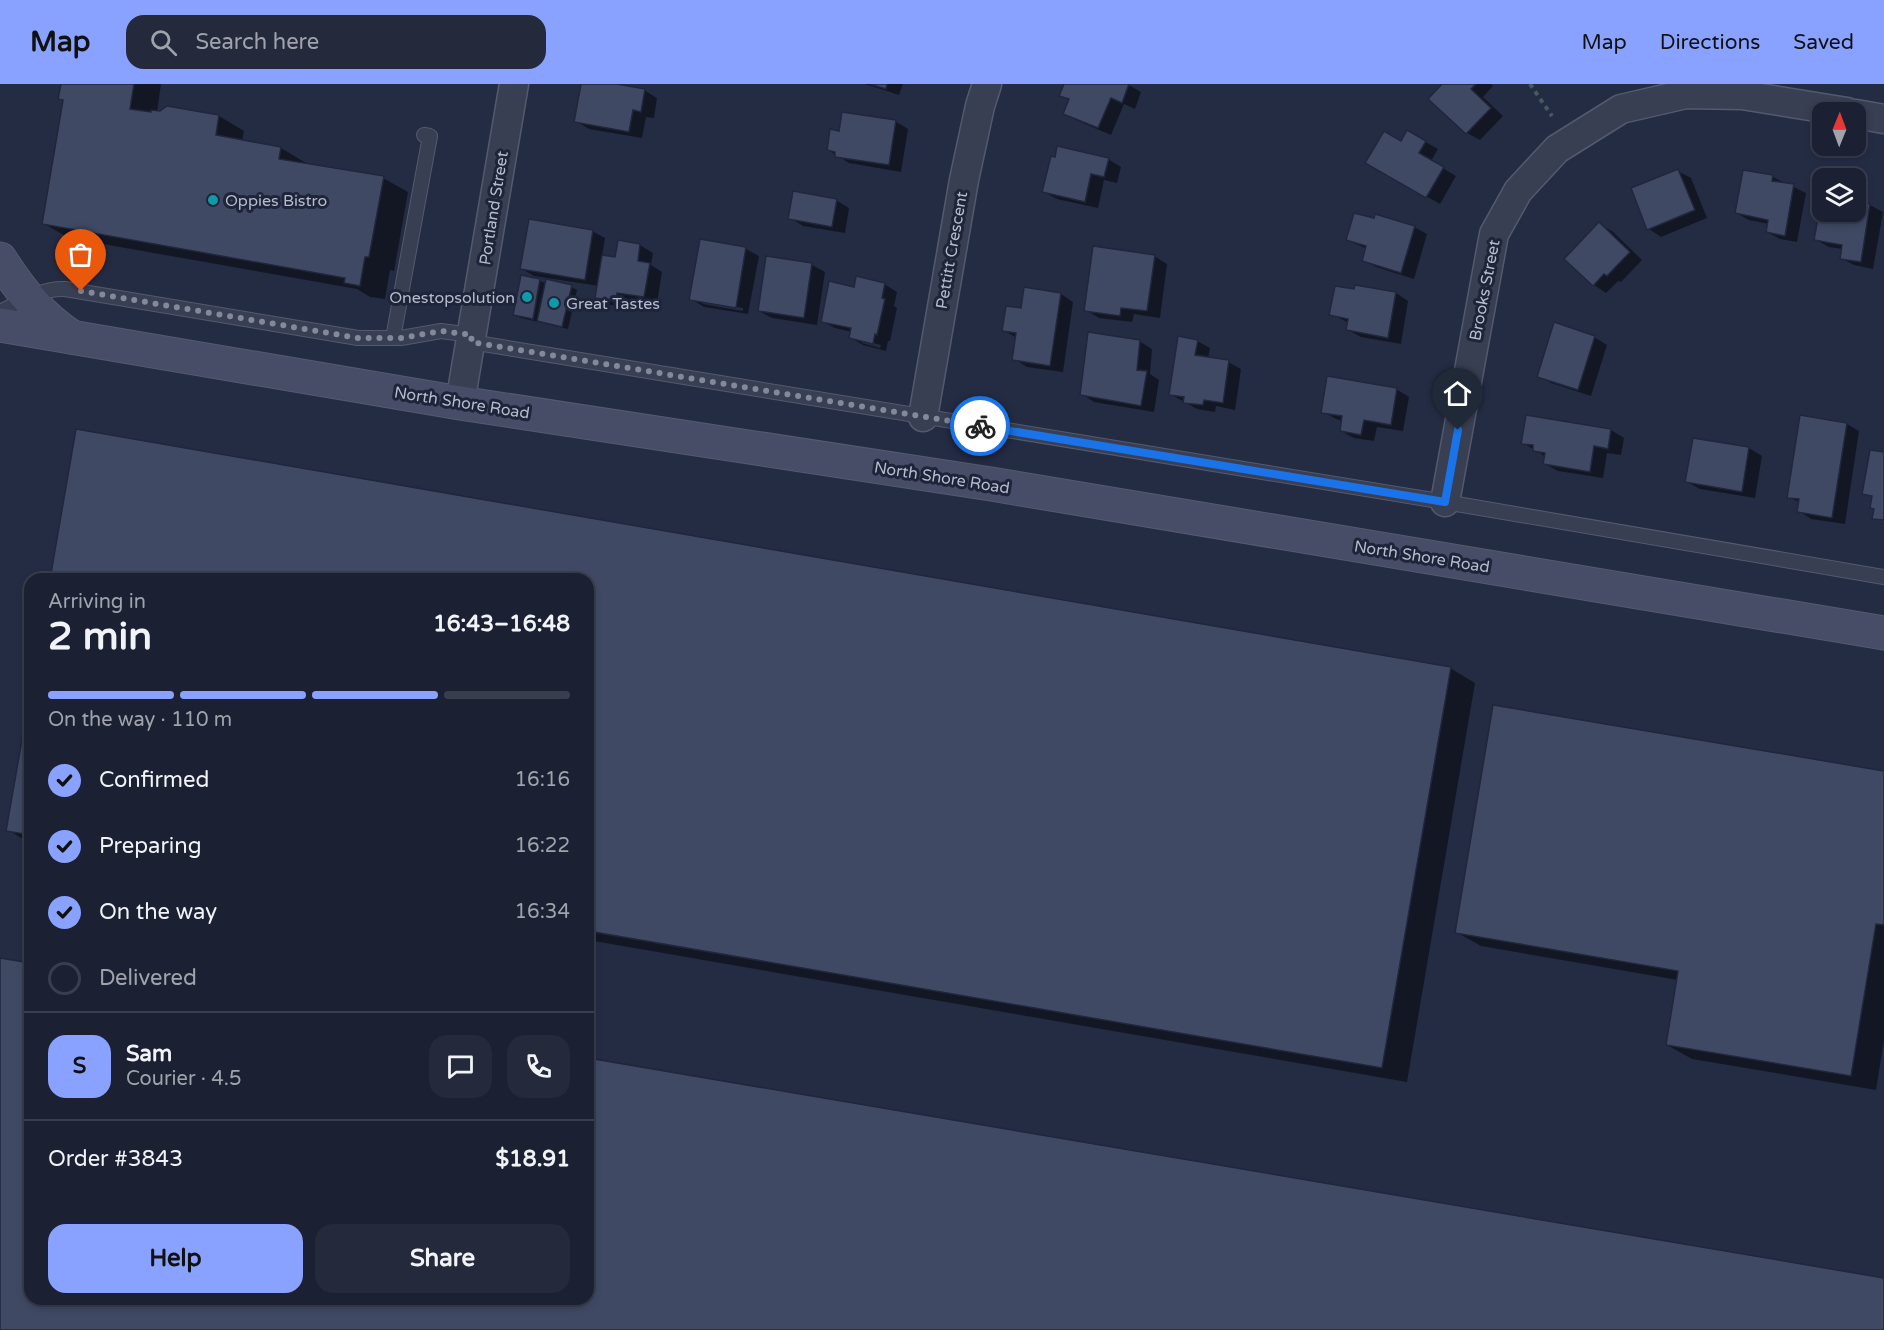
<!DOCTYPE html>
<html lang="en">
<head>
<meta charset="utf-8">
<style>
	:root { --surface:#1b2133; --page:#24293b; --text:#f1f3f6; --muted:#a0a3ac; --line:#393e4e; --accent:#89a2ff }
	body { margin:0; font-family:"Varela Round",sans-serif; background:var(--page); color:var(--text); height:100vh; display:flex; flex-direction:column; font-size:22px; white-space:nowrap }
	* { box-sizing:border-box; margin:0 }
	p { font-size:20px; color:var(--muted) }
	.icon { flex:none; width:33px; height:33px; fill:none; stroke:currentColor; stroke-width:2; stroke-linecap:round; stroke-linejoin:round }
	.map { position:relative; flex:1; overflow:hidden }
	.panel { position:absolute; left:24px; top:489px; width:570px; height:732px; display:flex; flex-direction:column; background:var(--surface); border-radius:18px; box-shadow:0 3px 9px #0003,0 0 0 2px var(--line) }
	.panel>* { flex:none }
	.needle { width:39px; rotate:1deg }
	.buttons { position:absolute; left:1812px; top:18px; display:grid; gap:12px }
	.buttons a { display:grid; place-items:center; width:54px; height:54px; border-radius:12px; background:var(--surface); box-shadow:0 3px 9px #0003,0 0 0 2px var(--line); font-size:30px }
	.pin { position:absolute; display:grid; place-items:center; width:51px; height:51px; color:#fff; margin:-62px -26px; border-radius:50% 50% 50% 0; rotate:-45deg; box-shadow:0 0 6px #0007 }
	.pin .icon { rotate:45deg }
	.courier { position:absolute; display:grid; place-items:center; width:60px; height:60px; margin:-30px; border:4px solid #1a73e8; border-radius:50%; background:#fff; color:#222; box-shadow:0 2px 8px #0007 }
	.headline em { font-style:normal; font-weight:700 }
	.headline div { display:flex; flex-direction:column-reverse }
	.headline { display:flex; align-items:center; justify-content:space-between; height:102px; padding:0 24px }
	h1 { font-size:39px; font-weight:700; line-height:45px }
	.bar { display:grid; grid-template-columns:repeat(4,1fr); gap:9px 6px; align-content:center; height:72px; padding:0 24px }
	.bar i { height:8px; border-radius:4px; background:var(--line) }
	.bar .selected { background:var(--accent) }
	.bar p { grid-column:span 4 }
	.line { display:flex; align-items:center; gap:15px; padding:0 24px; border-top:2px solid var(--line) }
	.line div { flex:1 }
	.round { display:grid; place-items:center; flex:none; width:63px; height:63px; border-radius:18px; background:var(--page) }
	ol { padding:0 24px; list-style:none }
	li { display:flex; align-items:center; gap:18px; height:66px }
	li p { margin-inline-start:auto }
	li .icon { padding:6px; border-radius:50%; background:var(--accent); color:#111; stroke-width:4 }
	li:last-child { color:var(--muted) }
	li i { width:33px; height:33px; border:3px solid var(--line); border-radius:50% }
	.primary-button { display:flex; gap:12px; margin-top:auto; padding:12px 24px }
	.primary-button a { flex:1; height:69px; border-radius:18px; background:var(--accent); color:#111; font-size:24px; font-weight:700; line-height:69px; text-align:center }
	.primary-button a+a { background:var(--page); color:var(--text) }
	header { display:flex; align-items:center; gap:36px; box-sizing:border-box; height:84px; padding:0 30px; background:var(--accent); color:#111 }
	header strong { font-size:28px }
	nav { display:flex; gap:33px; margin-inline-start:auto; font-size:21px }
	.search { width:420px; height:54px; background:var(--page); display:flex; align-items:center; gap:15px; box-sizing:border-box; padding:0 21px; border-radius:18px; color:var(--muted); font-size:22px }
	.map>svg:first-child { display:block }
</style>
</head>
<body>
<header>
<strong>Map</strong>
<div class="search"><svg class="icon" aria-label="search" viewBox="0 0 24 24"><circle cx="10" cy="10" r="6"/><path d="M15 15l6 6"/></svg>Search here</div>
<nav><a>Map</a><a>Directions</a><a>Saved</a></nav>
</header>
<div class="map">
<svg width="1884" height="1246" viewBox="0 0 1884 1246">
	<rect width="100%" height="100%" fill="#242c44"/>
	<g fill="#0007" fill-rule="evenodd">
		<path d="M62,0H161L157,28H161L168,24L219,32L244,47L242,57L281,64L306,79L305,81L383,94L408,108L394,187L390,186L385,215L370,213L357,205L69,154L44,140L64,16Z"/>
		<path d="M583,0H609L644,6L657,14L654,34L646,33L642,54L589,45L576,37Z"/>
		<path d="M865,0H903L899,11Z"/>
		<path d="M1065,0H1127L1141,8L1135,25L1124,20L1111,51L1078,37L1065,30L1070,16L1061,11Z"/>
		<path d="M1444,0H1491L1493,2L1483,13L1503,32L1480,56L1467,49L1431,15Z"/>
		<path d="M895,37L908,45L901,88L849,79L828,66L840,48Z"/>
		<path d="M1408,48L1438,65L1431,77L1456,92L1440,120L1367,79L1402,59Z"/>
		<path d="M1108,75L1121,83L1117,99L1104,96L1098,124L1057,115L1044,108Z"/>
		<path d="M1678,87L1691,94L1707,134L1661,153L1649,145Z"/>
		<path d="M1744,87L1773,93L1806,109L1797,158L1780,155L1767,148L1769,140L1749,136L1736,129Z"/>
		<path d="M836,116L849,124L845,149L803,142L790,134Z"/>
		<path d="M1822,116V128H1856V119L1870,121L1883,128L1873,185L1854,181L1841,174L1843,165L1829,163L1816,156Z"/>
		<path d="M1599,140L1612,147L1642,176L1621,198L1618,197L1606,209L1594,201L1566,175Z"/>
		<path d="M1414,143L1427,150L1414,195L1376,183L1363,176L1367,165L1347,156Z"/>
		<path d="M592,147L605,154L602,172L617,175L640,161L653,169L651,181L662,188L657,219L630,215L629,223L610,221L597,213L599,202L534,192L522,185Z"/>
		<path d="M701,157L746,165L759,172L748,230L704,223L691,215ZM703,217L743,224V227L703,220Z"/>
		<path d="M1154,172L1167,180L1160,234L1134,230L1132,238L1099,234L1086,226Z"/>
		<path d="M768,174L812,181L825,188L817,241L772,234L759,227Z"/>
		<path d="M522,193L540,197L547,200L571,203L577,206L568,245L521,234L515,231Z"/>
		<path d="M884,200L897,208L894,222L897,224L890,257H888L886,267L863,261L851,254L852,248L835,244L822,237L855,205ZM862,256L881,261L880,264L862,259Z"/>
		<path d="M1396,209L1408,217L1401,260L1361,253L1348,246L1349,239L1331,230Z"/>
		<path d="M1061,210L1073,218L1063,288L1027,283L1014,275L1017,254L1003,246L1022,226Z"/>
		<path d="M1594,253L1607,261L1591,312L1551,299L1539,292Z"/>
		<path d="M1139,257L1152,265L1150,290L1159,296L1154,328L1094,318L1082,310Z"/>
		<path d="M1197,257L1210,264L1208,275L1228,278L1241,285L1235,326L1216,322L1215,328L1197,325L1170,310Z"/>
		<path d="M1396,305L1409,313L1403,347L1377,343L1374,357L1354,354L1341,347L1343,337L1336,335L1323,328Z"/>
		<path d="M1527,333L1611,346L1624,354L1621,371L1607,369L1603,394L1558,387L1545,380L1546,373L1523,359Z"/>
		<path d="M1847,340L1859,347L1845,440L1811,435L1799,427L1800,419L1789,413Z"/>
		<path d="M77,347L1450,584L1475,599L1407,998L588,856V495H51Z"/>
		<path d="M1694,355L1749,364L1762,372L1755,414L1700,405L1687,398Z"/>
		<path d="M30,619V759L8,746Z"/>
		<path d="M1884,688V956L1876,1006L1692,975L1667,961L1678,896L1481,862L1456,848Z"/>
	</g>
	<g fill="#404964" stroke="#20263b" stroke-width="1.5">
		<path d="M61,0H134L130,25L151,28V26L160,27L167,22L219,31L216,51L281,63L279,75L384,92L369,173H365L360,202L344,199L345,194L42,140L63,16L58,15Z"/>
		<path d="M581,0H617L645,5L641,28L633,26L629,48L574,38Z"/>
		<path d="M870,0H887L886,5Z"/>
		<path d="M1064,0H1129L1122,19L1111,14L1098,44L1063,30L1069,15L1059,12Z"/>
		<path d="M1442,0H1476L1471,5L1491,24L1466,50L1428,15Z"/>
		<path d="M842,28L896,36L889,81L835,73V68L827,66L830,45L839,47Z"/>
		<path d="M1407,46L1426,57L1419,69L1444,83L1426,114L1365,79L1384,47L1401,57Z"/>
		<path d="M1057,62L1109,74L1104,93L1091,90L1085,118L1042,108L1051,72L1055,73Z"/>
		<path d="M1678,85L1695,126L1647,146L1631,104Z"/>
		<path d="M1743,86L1773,91L1772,97L1794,100L1785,152L1766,148L1768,136L1735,129Z"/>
		<path d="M793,107L837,115L832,143L788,135Z"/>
		<path d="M1822,111V128H1856V117L1870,120L1861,178L1840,175L1842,161L1814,156Z"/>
		<path d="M1354,129L1374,134L1375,130L1415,142L1401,189L1362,177L1366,162L1346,156Z"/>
		<path d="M529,135L593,146L585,196L520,185Z"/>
		<path d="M1599,138L1630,168L1607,192L1604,190L1593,202L1564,175Z"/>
		<path d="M700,155L746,163L736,224L689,216Z"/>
		<path d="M618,156L640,160L638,177L650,179L644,213L617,209L616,217L595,214L602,171L615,173Z"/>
		<path d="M1093,162L1155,171L1147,227L1121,224L1120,232L1084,227Z"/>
		<path d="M766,172L812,179L804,234L758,227Z"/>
		<path d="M521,191L540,195L533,235L513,231Z"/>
		<path d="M856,192L885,199L882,214L885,215L877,251L875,250L873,260L849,254L851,244L821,238L829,197L854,203Z"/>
		<path d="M546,195L572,201L562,243L537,237Z"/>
		<path d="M1355,201L1396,208L1388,254L1346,246L1348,235L1329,231L1335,202L1354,205Z"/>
		<path d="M1024,203L1061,209L1050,282L1012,276L1016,249L1002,247L1006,222L1021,224Z"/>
		<path d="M1554,238L1595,252L1578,306L1537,293Z"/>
		<path d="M1088,248L1140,256L1137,286L1147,287L1141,322L1080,311Z"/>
		<path d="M1178,252L1198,256L1195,271L1229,276L1223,319L1204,316L1203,321L1183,319L1184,313L1169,311Z"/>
		<path d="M1327,292L1397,304L1391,341L1364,336L1361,351L1340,347L1342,332L1321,329Z"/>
		<path d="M1526,331L1611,345L1608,365L1594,362L1590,388L1543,380L1545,369L1533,367V361L1521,360Z"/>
		<path d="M1800,331L1847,339L1832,434L1797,428L1799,415L1787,414Z"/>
		<path d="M76,345L1451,583L1382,984L588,847V495H50Z"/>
		<path d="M1693,354L1749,363L1742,408L1685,398Z"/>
		<path d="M1870,366L1884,368V436L1872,435L1874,425L1870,424L1872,412L1862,410Z"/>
		<path d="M30,610V751L6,747Z"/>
		<path d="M1493,621L1884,687V841L1876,840L1851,992L1666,961L1678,887L1455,849Z"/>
		<path d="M0,874L30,879V1215H588V974L1884,1194V1246H0Z"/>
	</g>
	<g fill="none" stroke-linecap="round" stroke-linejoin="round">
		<defs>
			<g id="lane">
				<path d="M0,228C21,218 41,204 65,205L358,254H401L441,247L472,251"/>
				<path d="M393,254L430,52L424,51"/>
				<path d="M471,258L1445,418L1884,493"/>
			</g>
			<g id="street">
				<path d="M1856,30L1884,35"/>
				<path d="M460,319L514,0"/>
				<path d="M923,333L964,96L980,22L987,0"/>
				<path d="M1445,418L1494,150L1518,107L1557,65L1621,25L1686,10L1742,11L1847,28"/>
			</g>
			<g id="secondary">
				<path d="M0,175C20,206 41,233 72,253"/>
				<path d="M0,241L460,319L991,400L1884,549"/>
			</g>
		</defs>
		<use href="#lane" stroke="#545a6e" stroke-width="16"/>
		<use href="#street" stroke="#545a6e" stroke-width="31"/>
		<use href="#secondary" stroke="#545a6e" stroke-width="35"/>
		<path stroke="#455961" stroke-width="4" stroke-dasharray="4.5 4.5" stroke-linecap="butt" d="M1530,0L1552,32"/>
		<use href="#lane" stroke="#393f53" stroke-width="14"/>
		<use href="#street" stroke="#393f53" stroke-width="28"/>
		<use href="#secondary" stroke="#474d67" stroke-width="33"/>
	</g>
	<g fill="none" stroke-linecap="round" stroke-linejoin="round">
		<path stroke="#83899d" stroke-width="6" stroke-dasharray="0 10.8" d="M81,207L358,254H401L441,247L472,251L471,258L980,342"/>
		<path stroke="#1a73e8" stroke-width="8" d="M980,342L1445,418L1458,346"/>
	</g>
	<g fill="#0f9aa8" stroke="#1e2439" stroke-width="2">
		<circle cx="213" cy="116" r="6"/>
		<circle cx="527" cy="213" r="6"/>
		<circle cx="554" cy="219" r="6"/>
	</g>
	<g text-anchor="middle" stroke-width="6" stroke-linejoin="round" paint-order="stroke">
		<g font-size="16" fill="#b6bbcd" stroke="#1e2439" text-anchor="start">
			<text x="225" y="122">Oppies Bistro</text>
			<text x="515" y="219" text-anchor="end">Onestopsolution</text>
			<text x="566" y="225">Great Tastes</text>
		</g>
		<g font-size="16" fill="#b6bbcd" stroke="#1e2439">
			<text transform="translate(493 124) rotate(-81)" y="6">Portland Street</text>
			<text transform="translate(951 166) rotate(-80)" y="6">Pettitt Crescent</text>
			<text transform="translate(1484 206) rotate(-79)" y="6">Brooks Street</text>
			<text transform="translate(462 318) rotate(9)" y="6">North Shore Road</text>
			<text transform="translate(942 393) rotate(9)" y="6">North Shore Road</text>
			<text transform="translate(1422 472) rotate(9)" y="6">North Shore Road</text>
		</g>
	</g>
</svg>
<div class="buttons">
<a><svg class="needle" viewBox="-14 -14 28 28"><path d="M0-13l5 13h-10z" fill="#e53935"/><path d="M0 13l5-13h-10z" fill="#a0a3ac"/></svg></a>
<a><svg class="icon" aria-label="layers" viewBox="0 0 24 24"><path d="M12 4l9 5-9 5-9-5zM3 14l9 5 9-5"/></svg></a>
</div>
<div class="pin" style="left:81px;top:207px;background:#ea580c"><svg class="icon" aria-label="bag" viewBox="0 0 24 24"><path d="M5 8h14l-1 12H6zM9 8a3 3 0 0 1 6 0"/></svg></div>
<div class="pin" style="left:1458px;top:346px;background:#1f2937"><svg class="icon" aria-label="home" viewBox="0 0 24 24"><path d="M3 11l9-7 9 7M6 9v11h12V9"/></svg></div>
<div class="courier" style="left:980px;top:342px"><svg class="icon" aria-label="bike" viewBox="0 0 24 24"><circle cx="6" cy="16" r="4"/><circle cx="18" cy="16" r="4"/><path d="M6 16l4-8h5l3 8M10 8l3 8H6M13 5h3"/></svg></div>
<section class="panel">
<div class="headline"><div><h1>2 min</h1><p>Arriving in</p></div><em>16:43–16:48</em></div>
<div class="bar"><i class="selected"></i><i class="selected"></i><i class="selected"></i><i></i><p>On the way · 110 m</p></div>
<ol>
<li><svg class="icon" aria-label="check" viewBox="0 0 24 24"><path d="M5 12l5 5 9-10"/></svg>Confirmed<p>16:16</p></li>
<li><svg class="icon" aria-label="check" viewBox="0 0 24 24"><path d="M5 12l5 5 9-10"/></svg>Preparing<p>16:22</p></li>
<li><svg class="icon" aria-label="check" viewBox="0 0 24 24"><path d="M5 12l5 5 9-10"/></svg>On the way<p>16:34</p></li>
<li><i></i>Delivered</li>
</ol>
<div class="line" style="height:108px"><b class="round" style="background:var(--accent);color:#111">S</b><div><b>Sam</b><p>Courier · 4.5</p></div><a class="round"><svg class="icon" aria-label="chat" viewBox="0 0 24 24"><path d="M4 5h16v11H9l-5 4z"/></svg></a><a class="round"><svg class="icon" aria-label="phone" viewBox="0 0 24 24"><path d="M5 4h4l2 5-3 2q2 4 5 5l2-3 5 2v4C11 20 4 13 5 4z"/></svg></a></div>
<div class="line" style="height:78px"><div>Order #3843</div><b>$18.91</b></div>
<div class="primary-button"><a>Help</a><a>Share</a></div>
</section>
</div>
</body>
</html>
